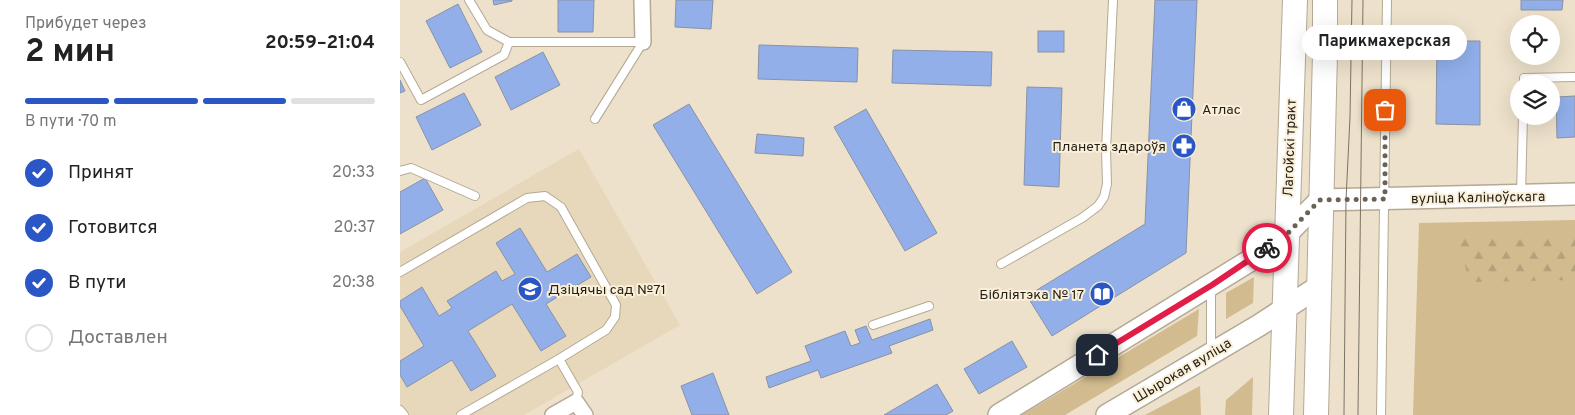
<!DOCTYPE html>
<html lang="ru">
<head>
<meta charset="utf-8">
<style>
	:root { --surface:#fff; --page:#f2f2f2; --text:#222; --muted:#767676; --line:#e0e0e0; --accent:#2a57c5 }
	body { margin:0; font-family:Overpass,sans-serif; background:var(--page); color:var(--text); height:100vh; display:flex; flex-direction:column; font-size:19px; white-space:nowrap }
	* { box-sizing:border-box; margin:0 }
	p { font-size:16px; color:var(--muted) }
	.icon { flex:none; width:28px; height:28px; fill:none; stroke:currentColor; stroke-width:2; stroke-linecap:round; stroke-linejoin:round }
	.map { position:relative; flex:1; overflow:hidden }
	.drawer { display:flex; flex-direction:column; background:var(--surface); width:400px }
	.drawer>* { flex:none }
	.buttons { position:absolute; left:1110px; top:15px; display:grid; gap:10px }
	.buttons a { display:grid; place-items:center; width:50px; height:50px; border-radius:50%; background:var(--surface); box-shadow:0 5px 20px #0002; font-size:25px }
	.pin { position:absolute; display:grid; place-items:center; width:42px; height:42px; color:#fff; margin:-21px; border-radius:10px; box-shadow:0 2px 8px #0006 }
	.courier { position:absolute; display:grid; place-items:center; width:50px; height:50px; margin:-25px; border:4px solid #e11d48; border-radius:50%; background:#fff; color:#222; box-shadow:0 1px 6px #0007 }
	.bubble { position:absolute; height:35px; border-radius:18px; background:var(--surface); box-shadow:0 5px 20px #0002; font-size:16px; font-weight:700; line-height:35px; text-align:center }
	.overview em { font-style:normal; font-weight:700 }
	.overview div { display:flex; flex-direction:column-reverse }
	.overview { display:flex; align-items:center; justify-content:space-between; height:85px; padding:0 25px }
	h1 { font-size:32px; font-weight:700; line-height:38px }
	.bar { display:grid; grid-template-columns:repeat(4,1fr); gap:8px 5px; align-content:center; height:60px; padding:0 25px }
	.bar i { height:6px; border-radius:4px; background:var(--line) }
	.bar .selected { background:var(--accent) }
	.bar p { grid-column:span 4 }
	ol { padding:0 25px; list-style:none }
	li { display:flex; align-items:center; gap:15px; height:55px }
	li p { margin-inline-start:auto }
	li .icon { padding:5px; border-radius:50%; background:var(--accent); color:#fff; stroke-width:4 }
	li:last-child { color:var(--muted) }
	li i { width:28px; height:28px; border:2px solid var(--line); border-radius:50% }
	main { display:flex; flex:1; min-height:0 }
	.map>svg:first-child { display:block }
</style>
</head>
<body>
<main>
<section class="drawer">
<div class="overview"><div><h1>2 мин</h1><p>Прибудет через</p></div><em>20:59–21:04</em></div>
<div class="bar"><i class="selected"></i><i class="selected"></i><i class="selected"></i><i></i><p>В пути · 70 m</p></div>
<ol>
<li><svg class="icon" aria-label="check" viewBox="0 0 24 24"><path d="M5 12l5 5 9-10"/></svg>Принят<p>20:33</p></li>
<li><svg class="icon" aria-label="check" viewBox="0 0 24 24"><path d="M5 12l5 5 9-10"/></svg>Готовится<p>20:37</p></li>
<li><svg class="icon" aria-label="check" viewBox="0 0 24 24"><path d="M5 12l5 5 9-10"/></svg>В пути<p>20:38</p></li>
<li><i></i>Доставлен</li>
</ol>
</section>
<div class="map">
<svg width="1175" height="415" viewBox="0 0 1175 415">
	<defs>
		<pattern id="forest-firs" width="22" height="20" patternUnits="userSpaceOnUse" patternTransform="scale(1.25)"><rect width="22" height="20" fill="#d2bb8e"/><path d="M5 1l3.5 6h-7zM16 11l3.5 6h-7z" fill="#b4a07a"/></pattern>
	</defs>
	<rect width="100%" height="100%" fill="#ede1cb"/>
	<path fill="#e7d8bb" d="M179,149L280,325L124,415H0V252Z"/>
	<g fill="#d2bb8e">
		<path d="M1175,220V415H1013L1019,223Z"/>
		<path d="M854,277L853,303L826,319V293Z"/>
		<path d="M799,309L797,336L665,415H622Z"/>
		<path d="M853,377L852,415H825L826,400Z"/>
		<path d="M800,386L801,415H745Z"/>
	</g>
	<path fill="url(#forest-firs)" d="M1175,235V280L1069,282L1058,237Z"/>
	<g fill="#92afea" stroke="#8892a6">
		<path d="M93,0H112V1L94,5Z"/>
		<path d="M158,0H194L193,32H158Z"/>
		<path d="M276,0H313L311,29L275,27Z"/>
		<path d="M755,0H797L786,253L652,336L627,296L745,224Z"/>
		<path d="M1121,0H1163L1162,10H1121Z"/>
		<path d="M58,4L82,52L50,68L26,21Z"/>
		<rect x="638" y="31" width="26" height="21"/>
		<path d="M1037,41H1080V125L1036,124Z"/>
		<path d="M359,45L458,48L457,82L358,79Z"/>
		<path d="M493,50L592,52L591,86L492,83Z"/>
		<path d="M143,52L160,85L111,110L95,77Z"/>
		<path d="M0,80L5,91L0,93Z"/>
		<path d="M627,87L662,88L659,187L624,185Z"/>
		<path d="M64,93L81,125L32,150L16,117Z"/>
		<path d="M1175,96V137L1157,138L1156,97Z"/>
		<path d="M289,104L392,272L357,294L253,125Z"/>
		<path d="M466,109L537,233L505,251L434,127Z"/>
		<path d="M357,134L404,138L403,156L355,153Z"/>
		<path d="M25,178L43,210L0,234V192Z"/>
		<path d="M120,228L147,272L177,254L191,277L146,304L166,336L141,351L112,304L68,331L96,376L71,391L52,360L7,387L0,375V361L24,346L0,306V301L22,287L39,316L52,308L47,301L96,271L102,281L115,274L96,243Z"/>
		<path d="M530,319L533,330L489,346L492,353L421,378L418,370L369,388L366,377L411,361L405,346L445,331L451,346L460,343L455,330L466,326L472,340Z"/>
		<path d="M612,341L627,367L579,394L564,369Z"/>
		<path d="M313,373L329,415H292L281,386Z"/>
		<path d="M537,384L553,411L546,415H484Z"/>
	</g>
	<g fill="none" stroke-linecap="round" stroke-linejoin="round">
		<defs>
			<g id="lane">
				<path d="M69,0L87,30L109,42H243"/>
				<path d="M0,62L21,100L104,55L109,42"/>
				<path d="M1124,84V78L1175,77"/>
				<path d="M195,119L243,42"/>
				<path d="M0,171L11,168L75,196"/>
				<path d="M1121,194L1123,116"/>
				<path d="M601,264L682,218L698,206L704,197L707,184L706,150L713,0"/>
				<path d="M0,272L127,198L145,196L161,207L216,305L215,317L206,330L159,359L61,415"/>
				<path d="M473,325L529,306"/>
				<path d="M811,351V287"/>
				<path d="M159,359L178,392L176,402"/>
				<path d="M0,410L4,415"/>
				<path d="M981,415L987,0"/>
			</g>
			<g id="street">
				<path d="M242,0L243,42"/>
				<path d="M153,415L176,402L185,415"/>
			</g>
			<g id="secondary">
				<path d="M599,415L859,255L886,235L920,200L1175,194"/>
				<path d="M707,415L858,326L918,287"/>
			</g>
			<g id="primary">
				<path d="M881,415L895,0"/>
				<path d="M916,415L925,53V0"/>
			</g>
		</defs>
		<use href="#lane" stroke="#b4a994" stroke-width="10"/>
		<use href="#street" stroke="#b4a994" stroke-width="18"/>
		<use href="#secondary" stroke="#b4a994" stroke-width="24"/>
		<use href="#primary" stroke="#b4a994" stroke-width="26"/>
		<use href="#lane" stroke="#fff" stroke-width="8"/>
		<use href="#street" stroke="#fff" stroke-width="15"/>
		<use href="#secondary" stroke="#fff" stroke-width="21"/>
		<use href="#primary" stroke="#fff" stroke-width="24"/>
		<g stroke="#7b7365" stroke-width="1">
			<path d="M944,415L946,200L950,117L952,0"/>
			<path d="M958,415L963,0"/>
		</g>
	</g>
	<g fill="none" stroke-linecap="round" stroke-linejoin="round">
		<path stroke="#696255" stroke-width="5" stroke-dasharray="0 9" d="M867,248L886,235L920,200L985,199V110"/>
		<path stroke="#e11d48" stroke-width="6" d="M697,355L812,285L867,248"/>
	</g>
	<defs>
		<symbol id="shop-disc" viewBox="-11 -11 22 22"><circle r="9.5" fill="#2a57c5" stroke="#faefd8"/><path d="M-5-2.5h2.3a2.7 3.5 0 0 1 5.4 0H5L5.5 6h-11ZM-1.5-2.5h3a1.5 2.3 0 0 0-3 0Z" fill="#fff"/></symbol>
		<symbol id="pharmacy-disc" viewBox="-11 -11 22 22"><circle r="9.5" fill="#2a57c5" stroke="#faefd8"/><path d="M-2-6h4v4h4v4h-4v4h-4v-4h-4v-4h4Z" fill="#fff"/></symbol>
		<symbol id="school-disc" viewBox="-11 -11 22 22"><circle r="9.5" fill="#2a57c5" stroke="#faefd8"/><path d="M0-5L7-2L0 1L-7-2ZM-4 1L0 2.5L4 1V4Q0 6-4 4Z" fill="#fff"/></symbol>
		<symbol id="library-disc" viewBox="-11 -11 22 22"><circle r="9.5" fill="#2a57c5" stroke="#faefd8"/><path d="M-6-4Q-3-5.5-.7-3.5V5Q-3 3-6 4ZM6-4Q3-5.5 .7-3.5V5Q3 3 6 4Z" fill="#fff"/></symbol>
	</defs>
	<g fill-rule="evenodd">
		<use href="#shop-disc" x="770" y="95" width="28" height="28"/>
		<use href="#pharmacy-disc" x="770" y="132" width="28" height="28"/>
		<use href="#school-disc" x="116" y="275" width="28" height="28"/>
		<use href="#library-disc" x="688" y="280" width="28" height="28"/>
	</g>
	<g text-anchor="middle" stroke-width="4" stroke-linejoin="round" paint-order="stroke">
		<g font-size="14" fill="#221e16" stroke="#faefd8" text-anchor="start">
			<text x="802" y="114">Атлас</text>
			<text x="766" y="151" text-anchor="end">Планета здароўя</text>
			<text x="148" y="294">Дзіцячы сад №71</text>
			<text x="684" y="299" text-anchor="end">Бібліятэка № 17</text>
		</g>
		<g font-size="14" fill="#221e16" stroke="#faefd8">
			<text transform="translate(889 148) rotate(-88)" y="5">Лагойскі тракт</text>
			<text transform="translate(1078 197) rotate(-1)" y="5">вуліца Каліноўскага</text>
			<text transform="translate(782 370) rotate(-31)" y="5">Шырокая вуліца</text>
		</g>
	</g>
</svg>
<div class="buttons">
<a><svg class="icon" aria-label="locate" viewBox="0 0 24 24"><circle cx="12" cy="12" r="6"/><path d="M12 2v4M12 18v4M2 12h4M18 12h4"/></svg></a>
<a><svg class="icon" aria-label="layers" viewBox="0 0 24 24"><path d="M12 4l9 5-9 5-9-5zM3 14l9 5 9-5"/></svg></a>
</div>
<div class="pin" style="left:985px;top:110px;background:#ea580c"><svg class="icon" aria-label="bag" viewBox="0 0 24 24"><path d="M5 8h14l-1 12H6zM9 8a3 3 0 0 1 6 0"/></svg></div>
<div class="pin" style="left:697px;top:355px;background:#1f2937"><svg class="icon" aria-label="home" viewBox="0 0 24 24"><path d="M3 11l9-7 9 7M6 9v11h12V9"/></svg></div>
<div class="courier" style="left:867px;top:248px"><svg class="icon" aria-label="bike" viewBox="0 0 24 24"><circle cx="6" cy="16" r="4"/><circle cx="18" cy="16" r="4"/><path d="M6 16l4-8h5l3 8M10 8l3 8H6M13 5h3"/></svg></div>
<div class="bubble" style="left:902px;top:25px;width:165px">Парикмахерская</div>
</div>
</main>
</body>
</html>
